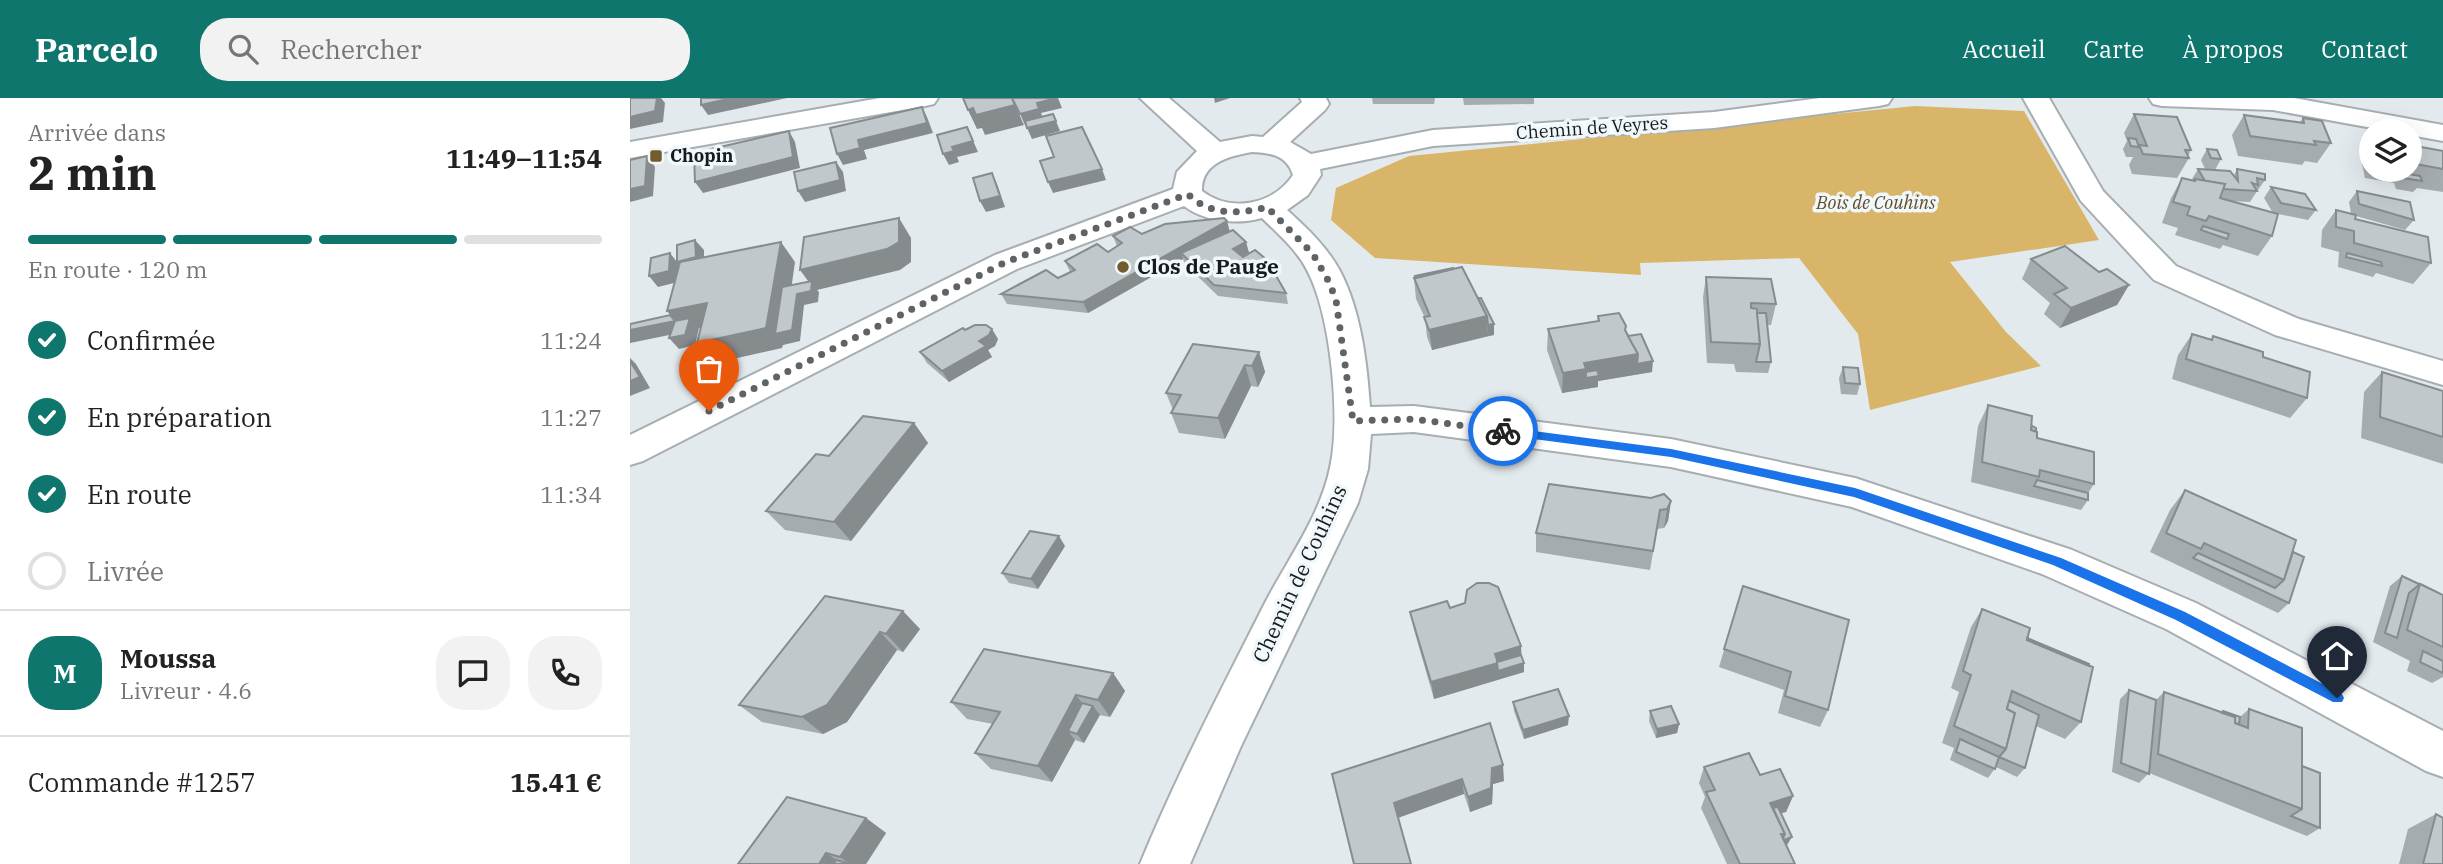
<!DOCTYPE html>
<html lang="fr">
<head>
<meta charset="utf-8">
<style>
	:root { --surface:#fff; --page:#f2f2f2; --text:#222; --muted:#767676; --line:#e0e0e0; --accent:#0f766e }
	body { margin:0; font-family:"IBM Plex Serif",serif; background:var(--page); color:var(--text); height:100vh; display:flex; flex-direction:column; font-size:26px; white-space:nowrap }
	* { box-sizing:border-box; margin:0 }
	p { font-size:23px; color:var(--muted) }
	.icon { flex:none; width:38px; height:38px; fill:none; stroke:currentColor; stroke-width:2; stroke-linecap:round; stroke-linejoin:round }
	.map { position:relative; flex:1; overflow:hidden }
	.sheet { display:flex; flex-direction:column; background:var(--surface); width:630px }
	.sheet>* { flex:none }
	.tools { position:absolute; left:1729px; top:21px; display:grid; gap:14px }
	.tools a { display:grid; place-items:center; width:63px; height:63px; border-radius:50%; background:var(--surface); box-shadow:0 7px 28px #0002; font-size:35px }
	.pin { position:absolute; display:grid; place-items:center; width:60px; height:60px; color:#fff; margin:-72px -30px; border-radius:50% 50% 50% 0; rotate:-45deg; box-shadow:0 0 7px #0007 }
	.pin .icon { rotate:45deg }
	.courier { position:absolute; display:grid; place-items:center; width:70px; height:70px; margin:-35px; border:5px solid #1a73e8; border-radius:50%; background:#fff; color:#222; box-shadow:0 2px 9px #0007 }
	.head em { font-style:normal; font-weight:700 }
	.head div { display:flex; flex-direction:column-reverse }
	.head { display:flex; align-items:center; justify-content:space-between; height:119px; padding:0 28px }
	h1 { font-size:46px; font-weight:700; line-height:52px }
	.bar { display:grid; grid-template-columns:repeat(4,1fr); gap:10px 7px; align-content:center; height:84px; padding:0 28px }
	.bar i { height:9px; border-radius:5px; background:var(--line) }
	.bar .current { background:var(--accent) }
	.bar p { grid-column:span 4 }
	.line { display:flex; align-items:center; gap:18px; padding:0 28px; border-top:2px solid var(--line) }
	.line div { flex:1 }
	.round { display:grid; place-items:center; flex:none; width:74px; height:74px; border-radius:28px; background:var(--page) }
	ol { padding:0 28px; list-style:none }
	li { display:flex; align-items:center; gap:21px; height:77px }
	li p { margin-inline-start:auto }
	li .icon { padding:7px; border-radius:50%; background:var(--accent); color:#fff; stroke-width:4 }
	li:last-child { color:var(--muted) }
	li i { width:38px; height:38px; border:4px solid var(--line); border-radius:50% }
	header { display:flex; align-items:center; gap:42px; box-sizing:border-box; height:98px; padding:0 35px; background:var(--accent); color:#fff }
	header strong { font-size:33px }
	nav { display:flex; gap:38px; margin-inline-start:auto; font-size:24px }
	.search { width:490px; height:63px; background:var(--page); display:flex; align-items:center; gap:18px; box-sizing:border-box; padding:0 24px; border-radius:28px; color:var(--muted); font-size:26px }
	main { display:flex; flex:1; min-height:0 }
	.map>svg:first-child { display:block }
</style>
</head>
<body>
<header>
<strong>Parcelo</strong>
<div class="search"><svg class="icon" aria-label="search" viewBox="0 0 24 24"><circle cx="10" cy="10" r="6"/><path d="M15 15l6 6"/></svg>Rechercher</div>
<nav><a>Accueil</a><a>Carte</a><a>À propos</a><a>Contact</a></nav>
</header>
<main>
<section class="sheet">
<div class="head"><div><h1>2 min</h1><p>Arrivée dans</p></div><em>11:49–11:54</em></div>
<div class="bar"><i class="current"></i><i class="current"></i><i class="current"></i><i></i><p>En route · 120 m</p></div>
<ol>
<li><svg class="icon" aria-label="check" viewBox="0 0 24 24"><path d="M5 12l5 5 9-10"/></svg>Confirmée<p>11:24</p></li>
<li><svg class="icon" aria-label="check" viewBox="0 0 24 24"><path d="M5 12l5 5 9-10"/></svg>En préparation<p>11:27</p></li>
<li><svg class="icon" aria-label="check" viewBox="0 0 24 24"><path d="M5 12l5 5 9-10"/></svg>En route<p>11:34</p></li>
<li><i></i>Livrée</li>
</ol>
<div class="line" style="height:126px"><b class="round" style="background:var(--accent);color:#fff">M</b><div><b>Moussa</b><p>Livreur · 4.6</p></div><a class="round"><svg class="icon" aria-label="chat" viewBox="0 0 24 24"><path d="M4 5h16v11H9l-5 4z"/></svg></a><a class="round"><svg class="icon" aria-label="phone" viewBox="0 0 24 24"><path d="M5 4h4l2 5-3 2q2 4 5 5l2-3 5 2v4C11 20 4 13 5 4z"/></svg></a></div>
<div class="line" style="height:91px"><div>Commande #1257</div><b>15.41 €</b></div>
</section>
<div class="map">
<svg width="1813" height="766" viewBox="0 0 1813 766">
	<rect width="100%" height="100%" fill="#e3eaee"/>
	<path fill="#d9b56a" d="M1285,8L1394,13L1469,142L1320,164L1376,234L1411,268L1240,312L1228,236L1169,160L1010,165L1011,177L745,160L701,122L706,90L779,58Z"/>
	<g fill="none" stroke-linecap="round" stroke-linejoin="round">
		<defs>
			<g id="minor">
				<path d="M250,0H308L304,6L295,8L0,60V44Z"/>
				<path d="M510,0H539L590,44L622,38L633,39L672,4L670,0H696L699,6L695,12L660,44L681,56L803,32L1084,14L1190,0H1262L1258,6L1249,8L1084,30L803,48L690,71L691,77L678,97L657,112C677,130 697,149 710,173C731,213 737,265 740,309L784,308L1041,341L1225,380L1442,452L1566,505L1813,633V679L1796,673L1536,531L1412,476L1222,409L1041,369L784,334L741,336L738,371L728,405L611,648L560,766H510C547,676 592,590 636,503C658,461 690,418 700,370C711,320 701,217 677,172C667,152 648,136 632,120C607,127 575,124 554,108L387,171L13,363L0,367V337L365,157L543,91L547,74L567,53ZM622,54C641,55 657,57 663,77C643,107 601,115 572,93C571,65 599,58 622,54Z"/>
				<path d="M1393,0H1419L1473,93L1546,168L1669,221L1813,263V287L1645,237L1524,182L1451,103Z"/>
				<path d="M1519,0H1664L1813,27V43L1780,37V33H1759L1643,12L1532,8L1523,6Z"/>
			</g>
		</defs>
		<use href="#minor" stroke="#a7aeb2" stroke-width="4"/>
		<use href="#minor" fill="#fff" fill-rule="evenodd"/>
	</g>
	<g fill="#a5acaf">
		<path d="M742,0H805L804,6H743Z"/>
		<path d="M833,0H904V6L834,7Z"/>
		<path d="M1504,16L1561,52L1558,58L1559,60L1547,80L1502,76L1499,67L1503,59H1496L1493,51L1497,43L1494,35Z"/>
		<path d="M1614,17L1670,24L1673,20L1701,45L1687,65L1675,63L1672,67L1608,58L1602,37Z"/>
		<path d="M1741,46V72H1780V47L1813,53V94L1787,90L1783,94L1766,91L1764,85L1735,80L1731,61Z"/>
		<path d="M1577,51L1591,61L1585,72L1575,71L1571,62Z"/>
		<path d="M1568,71L1604,77L1607,71L1635,82L1628,92H1626L1627,93L1620,104L1600,103L1643,115L1634,100L1641,89L1686,112L1678,122L1648,116L1642,138L1628,158L1593,147L1590,151L1545,137L1548,130L1532,125L1541,100L1552,80L1563,83L1562,81Z"/>
		<path d="M1727,93L1784,122L1775,132L1726,118L1725,121L1801,165L1783,186L1746,175L1743,179L1708,169L1709,154L1691,149L1692,132L1706,112L1721,115L1719,104Z"/>
		<path d="M600,133L616,144L619,155L612,158L656,195L658,206L588,198L555,166L553,161L458,215L377,206L371,196L428,180L440,174L435,163L478,154L487,148L483,138Z"/>
		<path d="M1401,161L1469,174L1499,187L1487,207L1430,230L1414,216L1420,205L1392,181Z"/>
		<path d="M823,170L864,237L802,252L797,239L795,220L786,201L784,180Z"/>
		<path d="M1076,179L1146,206L1141,227H1137L1141,264L1138,275L1106,274L1104,266L1077,265L1073,199Z"/>
		<path d="M968,218L996,228V233L1022,274L968,283V289L932,295L917,252L918,231L967,224Z"/>
		<path d="M335,232L368,241L365,248L358,252L362,259L319,284L297,265L290,254Z"/>
		<path d="M1562,236L1581,242L1583,238L1633,259L1677,300L1660,320L1542,281L1548,257Z"/>
		<path d="M629,254L635,274L628,289L621,288L595,341L549,335L541,315L543,312L536,295Z"/>
		<path d="M1213,269L1230,286L1227,297L1211,296L1209,280Z"/>
		<path d="M1752,274L1813,293V366L1731,340L1734,294Z"/>
		<path d="M1358,307L1402,328L1407,340L1464,386L1458,395V402L1451,412L1341,384L1348,328Z"/>
		<path d="M284,325L298,345L221,443L155,432L136,413L199,358Z"/>
		<path d="M1555,392L1663,454L1659,505L1648,515L1520,454L1540,412Z"/>
		<path d="M1041,403L1038,423L1034,430L1027,431L1020,472L906,454V435Z"/>
		<path d="M435,448L408,491L379,485L372,475Z"/>
		<path d="M1772,478L1813,497V579L1802,585L1777,573L1780,563L1743,544L1760,488Z"/>
		<path d="M1113,488L1198,612L1190,629L1148,615L1154,592L1089,569Z"/>
		<path d="M195,498L290,531L273,554L267,552L217,624L193,636L132,624L109,607Z"/>
		<path d="M820,510L891,557L894,574L804,601L784,532L780,514Z"/>
		<path d="M1352,511L1397,540L1451,624L1435,641L1406,628L1395,670L1387,679L1366,669L1358,680L1320,662L1324,650L1312,645L1329,594L1321,590L1341,529Z"/>
		<path d="M483,575L495,593L480,619L469,617L454,645L445,642L422,684L361,671L345,655L363,626L337,621L321,604Z"/>
		<path d="M1499,592L1526,602L1534,594L1591,614L1593,613L1610,619L1619,611L1672,668L1690,730L1677,738L1519,675L1509,685L1482,674L1490,601Z"/>
		<path d="M883,604L938,627L894,641L884,613Z"/>
		<path d="M1020,613L1049,626L1047,635L1026,640L1019,623Z"/>
		<path d="M1074,669L1130,677L1163,698L1156,714L1151,715L1157,747H1156L1165,766H1097L1071,710L1075,699L1069,685Z"/>
		<path d="M702,676L874,683L863,686L862,706L840,714L834,696Z"/>
		<path d="M1806,716L1813,766H1769L1778,731Z"/>
		<path d="M236,720L256,735L236,766H108Z"/>
	</g>
	<g fill="#868c8e">
		<path d="M27,0H31L35,5L33,24L0,31V19Z"/>
		<path d="M102,0H157L78,17L71,7Z"/>
		<path d="M428,0L432,10L411,15L414,22L395,27L390,16L407,5Z"/>
		<path d="M584,0H600L585,5Z"/>
		<path d="M385,7L394,27L355,37L352,30L347,31L338,12L343,10Z"/>
		<path d="M292,9L297,19L303,35L234,52L237,61L213,67L207,56L228,42Z"/>
		<path d="M426,23L430,33L402,41L397,30Z"/>
		<path d="M337,29L348,54L327,59L329,64L319,67L313,56L322,49Z"/>
		<path d="M159,33L165,44L170,70L73,95L65,84Z"/>
		<path d="M17,58L25,69L23,98L0,104V91Z"/>
		<path d="M206,64L213,74L216,93L175,104L168,93Z"/>
		<path d="M472,71L476,82L423,95L418,84Z"/>
		<path d="M362,75L367,86L375,109L356,114L350,103Z"/>
		<path d="M269,120L281,140V164L270,172L187,192L189,194L188,204L174,207L170,243L153,247L152,250L85,265L67,245L151,144L165,164L155,234L167,196L181,187L170,172Z"/>
		<path d="M597,123L600,134L551,155L553,161L458,215L453,204Z"/>
		<path d="M65,142L74,152V170L56,175L48,166V184L28,189L19,178L40,155L47,164Z"/>
		<path d="M616,144L619,155L606,162L603,151Z"/>
		<path d="M1499,187L1487,207L1430,230L1441,210Z"/>
		<path d="M77,205L94,225L69,230L65,247L49,251L39,240L54,234L37,213Z"/>
		<path d="M857,218L858,238L802,252L799,232Z"/>
		<path d="M45,223L54,234L0,245V232Z"/>
		<path d="M864,226V237L858,238V228Z"/>
		<path d="M362,231L368,241L365,248L358,252L362,259L319,284L312,273L349,243Z"/>
		<path d="M629,254L635,274L628,289L622,268Z"/>
		<path d="M1008,256L1023,263L1022,274L968,283V289L955,291L956,280L955,291L932,295L933,275L954,265Z"/>
		<path d="M0,260L6,266L20,290L0,298Z"/>
		<path d="M615,267L621,288L595,341L588,320Z"/>
		<path d="M284,325L298,345L221,443L204,424Z"/>
		<path d="M1041,403L1038,423L1034,430L1037,411Z"/>
		<path d="M429,438L435,448L408,491L401,481Z"/>
		<path d="M273,513L290,531L273,554L256,536Z"/>
		<path d="M250,534L267,552L217,624L193,636L172,619Z"/>
		<path d="M891,548L892,565H894V574L804,601L801,584L865,556Z"/>
		<path d="M483,575L495,593L480,619L468,602Z"/>
		<path d="M446,597L459,614L463,608L470,617L454,645L447,636L438,633L445,642L422,684L408,668Z"/>
		<path d="M939,618L938,627L894,641L893,632Z"/>
		<path d="M1049,626L1047,635L1026,640L1027,631Z"/>
		<path d="M873,667L874,683L863,686L862,706L840,714L838,699L862,670Z"/>
		<path d="M832,681L834,696L768,720L764,705Z"/>
		<path d="M1163,698L1156,714L1140,718V705Z"/>
		<path d="M236,720L256,735L236,766H220L210,759Z"/>
		<path d="M1162,739L1157,747L1148,750L1152,743Z"/>
		<path d="M196,755L213,766H189Z"/>
	</g>
	<g fill="#c0c8cb" stroke="#868c8e" stroke-width="2">
		<path d="M0,0H27L25,13L0,19Z"/>
		<path d="M71,0H102L71,7Z"/>
		<path d="M333,0H382L385,7L346,17L343,10L338,12Z"/>
		<path d="M382,0H427L407,5L409,11L390,16Z"/>
		<path d="M292,9L297,25L228,42L230,50L207,56L200,30Z"/>
		<path d="M423,16L426,23L397,30L395,23Z"/>
		<path d="M1504,16L1547,19L1561,52H1555L1559,60L1513,56L1509,47L1517,48Z"/>
		<path d="M1614,17L1674,25L1673,20L1692,23L1701,45L1684,43L1686,47L1620,38Z"/>
		<path d="M337,29L343,43L322,49L324,53L313,56L307,37Z"/>
		<path d="M452,29L472,71L418,84L410,63L424,59L416,38Z"/>
		<path d="M159,33L163,59L65,84L64,55Z"/>
		<path d="M1498,40L1506,41L1509,49L1501,48Z"/>
		<path d="M1780,47L1813,53V71L1780,65Z"/>
		<path d="M1577,51L1587,52L1591,61L1581,60Z"/>
		<path d="M17,58L15,88L0,91V62Z"/>
		<path d="M206,64L210,82L168,93L164,74Z"/>
		<path d="M1568,71L1600,73L1608,83L1607,71L1635,76V82L1627,80L1628,87L1622,85L1627,93L1593,91L1595,86L1575,83Z"/>
		<path d="M362,75L370,98L350,103L343,80Z"/>
		<path d="M1772,75L1790,78L1792,83L1774,80Z"/>
		<path d="M1552,80L1565,83V81L1595,86L1590,100L1648,116L1642,138L1579,118L1576,123L1557,117L1560,109L1543,104Z"/>
		<path d="M1641,89L1675,96L1686,112L1651,105Z"/>
		<path d="M1727,93L1780,104L1784,122L1729,106Z"/>
		<path d="M1706,112L1726,117L1725,121L1798,139L1801,165L1724,145V133L1706,129Z"/>
		<path d="M269,120V144L257,151L170,172L174,139Z"/>
		<path d="M594,120L597,123L453,204L371,196L416,172L428,180L445,172L435,163L467,146L478,154L492,145L483,138L500,129L512,136L535,126Z"/>
		<path d="M1573,128L1599,136L1597,141L1571,132Z"/>
		<path d="M603,132L616,144L603,151L613,159L625,152L637,162L656,195L584,187L551,155Z"/>
		<path d="M65,142L66,159L47,164V147Z"/>
		<path d="M151,144L136,230L67,245L77,205L37,213L50,164Z"/>
		<path d="M1435,148L1469,174L1477,171L1499,187L1441,210L1424,196L1437,190L1401,161Z"/>
		<path d="M40,155L39,173L19,178L21,160Z"/>
		<path d="M1717,155L1751,164L1752,168L1716,159Z"/>
		<path d="M832,169L857,218L799,232L794,219L800,218L784,180Z"/>
		<path d="M823,170V171L786,180L785,178Z"/>
		<path d="M1076,179L1141,181L1146,206L1121,205V210L1127,211L1130,246L1081,244Z"/>
		<path d="M182,183L181,193L167,196L162,232L145,236L152,189Z"/>
		<path d="M848,200H851L864,226L858,227L857,218Z"/>
		<path d="M989,215L996,228L995,232L1008,256L954,265L956,271L933,275L918,231L969,223L968,218Z"/>
		<path d="M1127,215H1136L1141,264H1126L1130,246Z"/>
		<path d="M40,217L45,223L60,220L55,237L39,240L45,223L0,232V226Z"/>
		<path d="M345,227H356L362,231L359,237L349,243L356,248L312,273L290,254L333,230L335,232Z"/>
		<path d="M1011,236L1023,263L1007,266L1008,256L998,238Z"/>
		<path d="M1562,236L1582,242L1583,238L1633,254V259L1680,274L1677,300L1556,261Z"/>
		<path d="M563,246L629,254L622,268L615,267L588,320L541,315L551,297L536,295Z"/>
		<path d="M0,263L10,279L0,283Z"/>
		<path d="M1213,269L1228,270L1230,286L1215,285Z"/>
		<path d="M967,272L969,278L956,280V274Z"/>
		<path d="M1752,274L1813,293V339L1750,319Z"/>
		<path d="M1358,307L1402,318L1401,332L1407,334V340L1464,354V386L1410,372L1409,379L1352,364Z"/>
		<path d="M233,318L284,325L204,424L136,413L186,356L199,358Z"/>
		<path d="M1402,328L1406,330V333L1401,332Z"/>
		<path d="M1407,382L1458,395V402L1404,388Z"/>
		<path d="M919,386L1021,400L1034,396L1041,403L1037,411L1030,412L1023,453L906,435Z"/>
		<path d="M1555,392L1666,442L1654,482L1574,445L1571,451L1536,435Z"/>
		<path d="M400,433L429,438L401,481L372,475Z"/>
		<path d="M1663,454L1674,459L1659,505L1563,460L1568,455L1645,490L1654,482Z"/>
		<path d="M1772,478L1808,495L1790,486L1779,495L1767,540L1755,535Z"/>
		<path d="M847,485H859L868,489L891,548L865,556L868,565L801,584L780,514L817,503L820,510L835,505L837,492Z"/>
		<path d="M1790,486L1813,497V549L1777,532Z"/>
		<path d="M1113,488L1219,522L1198,612L1155,598L1161,574L1094,551Z"/>
		<path d="M195,498L273,513L256,536L250,534L197,607L172,619L109,607Z"/>
		<path d="M1352,511L1400,530L1397,542L1463,569L1451,624L1382,593L1377,611L1385,615L1376,651L1324,628L1341,577L1333,573Z"/>
		<path d="M1397,540L1459,566V568L1397,542Z"/>
		<path d="M354,551L483,575L468,602L446,597L408,668L345,655L370,614L321,604Z"/>
		<path d="M1793,553L1813,563V575L1790,564Z"/>
		<path d="M891,557L894,565L868,573L867,564Z"/>
		<path d="M928,591L939,618L893,632L883,604Z"/>
		<path d="M1499,592L1526,602L1519,676L1491,665Z"/>
		<path d="M1534,594L1605,619V625L1618,630L1619,611L1672,630V711L1528,656Z"/>
		<path d="M1379,603L1409,617L1395,670L1369,659L1376,651L1385,615L1377,611Z"/>
		<path d="M452,605L463,608L447,636L438,633Z"/>
		<path d="M1041,608L1049,626L1027,631L1020,613Z"/>
		<path d="M1593,613L1610,619L1609,626L1605,625V619L1592,615Z"/>
		<path d="M860,625L873,667L862,670L861,690L838,699L832,681L764,705L781,766H724L702,676Z"/>
		<path d="M1330,641L1369,659L1365,671L1326,654Z"/>
		<path d="M1119,655L1130,677L1150,671L1163,698L1140,705L1155,736H1151L1165,766H1110L1076,694L1085,692L1074,669Z"/>
		<path d="M1672,668L1690,675V730L1661,718L1672,711Z"/>
		<path d="M157,699L236,720L210,759L196,755L189,766H108Z"/>
		<path d="M1148,709L1162,739L1154,742L1153,740L1155,736L1143,710Z"/>
		<path d="M1806,716L1813,720V766H1793Z"/>
		<path d="M206,762L220,766H204Z"/>
	</g>
	<path fill="#1a73e8" d="M873,329L1041,351L1225,390L1431,460L1555,514L1712,596L1714,600L1712,604H1703L1546,522L1423,467L1224,399L1041,359L873,337L867,333Z"/>
	<g fill="none" stroke-linecap="round" stroke-linejoin="round">
		<path stroke="#5f6366" stroke-width="7" stroke-dasharray="0 12.6" d="M79,313L376,164L558,96C579,118 610,116 637,109L683,156L699,184L706,202L723,323L784,321L873,333"/>
	</g>
	<g fill="#735c2c" stroke="#f0f8fc" stroke-width="2.5">
		<rect x="19" y="51" width="14" height="14" rx="3.5"/>
		<circle cx="493" cy="169" r="7"/>
	</g>
	<g text-anchor="middle" stroke-width="7" stroke-linejoin="round" paint-order="stroke">
		<g font-size="18" fill="#181b1c" stroke="#f0f8fc">
			<text transform="translate(962 30) rotate(-4)" y="6">Chemin de Veyres</text>
		</g>
		<g font-size="18" font-weight="bold" fill="#181b1c" stroke="#f0f8fc" text-anchor="start">
			<text x="40" y="64">Chopin</text>
		</g>
		<g font-size="18" font-style="italic" fill="#604d27" stroke="#f0f8fc">
			<text x="1246" y="111">Bois de Couhins</text>
		</g>
		<g font-size="21" font-weight="bold" fill="#181b1c" stroke="#f0f8fc" text-anchor="start">
			<text x="507" y="176">Clos de Pauge</text>
		</g>
		<g font-size="21" fill="#181b1c" stroke="#f0f8fc">
			<text transform="translate(670 476) rotate(-65)" y="7">Chemin de Couhins</text>
		</g>
	</g>
</svg>
<div class="tools">
<a><svg class="icon" aria-label="layers" viewBox="0 0 24 24"><path d="M12 4l9 5-9 5-9-5zM3 14l9 5 9-5"/></svg></a>
</div>
<div class="pin" style="left:79px;top:313px;background:#ea580c"><svg class="icon" aria-label="bag" viewBox="0 0 24 24"><path d="M5 8h14l-1 12H6zM9 8a3 3 0 0 1 6 0"/></svg></div>
<div class="pin" style="left:1707px;top:600px;background:#1f2937"><svg class="icon" aria-label="home" viewBox="0 0 24 24"><path d="M3 11l9-7 9 7M6 9v11h12V9"/></svg></div>
<div class="courier" style="left:873px;top:333px"><svg class="icon" aria-label="bike" viewBox="0 0 24 24"><circle cx="6" cy="16" r="4"/><circle cx="18" cy="16" r="4"/><path d="M6 16l4-8h5l3 8M10 8l3 8H6M13 5h3"/></svg></div>
</div>
</main>
</body>
</html>
